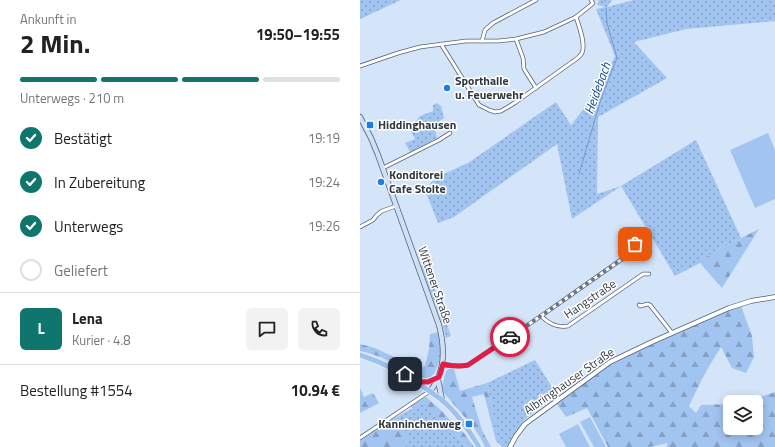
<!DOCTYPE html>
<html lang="de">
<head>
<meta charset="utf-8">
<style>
	:root { --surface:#fff; --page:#f2f2f2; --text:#222; --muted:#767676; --line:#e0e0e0; --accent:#0f766e }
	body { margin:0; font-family:"Titillium Web",sans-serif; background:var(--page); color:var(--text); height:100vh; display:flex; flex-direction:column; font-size:15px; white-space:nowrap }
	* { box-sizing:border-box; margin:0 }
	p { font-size:13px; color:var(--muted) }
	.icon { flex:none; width:22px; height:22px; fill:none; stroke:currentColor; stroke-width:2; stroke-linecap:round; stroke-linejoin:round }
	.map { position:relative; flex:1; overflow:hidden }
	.drawer { display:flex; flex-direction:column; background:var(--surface); width:360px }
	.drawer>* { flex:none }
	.fabs { position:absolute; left:363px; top:395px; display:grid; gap:8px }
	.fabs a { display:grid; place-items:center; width:40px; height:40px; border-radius:6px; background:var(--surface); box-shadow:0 2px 10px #0003; font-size:20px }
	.pin { position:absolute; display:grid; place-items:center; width:34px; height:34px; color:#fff; margin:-17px; border-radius:8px; box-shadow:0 2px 6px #0006 }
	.courier { position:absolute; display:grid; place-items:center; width:40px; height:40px; margin:-20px; border:3px solid #e11d48; border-radius:50%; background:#fff; color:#222; box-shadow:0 1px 5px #0007 }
	.headline em { font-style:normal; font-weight:700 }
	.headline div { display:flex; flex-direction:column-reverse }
	.headline { display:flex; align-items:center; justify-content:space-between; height:68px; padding:0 20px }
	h1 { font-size:26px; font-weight:700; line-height:30px }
	.bar { display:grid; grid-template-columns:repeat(4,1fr); gap:6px 4px; align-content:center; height:48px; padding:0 20px }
	.bar i { height:5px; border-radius:3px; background:var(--line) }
	.bar .selected { background:var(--accent) }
	.bar p { grid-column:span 4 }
	.line { display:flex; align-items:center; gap:10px; padding:0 20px; border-top:1px solid var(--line) }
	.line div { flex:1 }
	.round { display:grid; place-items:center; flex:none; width:42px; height:42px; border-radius:6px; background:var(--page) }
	ol { padding:0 20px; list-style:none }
	li { display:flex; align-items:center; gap:12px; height:44px }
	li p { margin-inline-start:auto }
	li .icon { padding:4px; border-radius:50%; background:var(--accent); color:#fff; stroke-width:4 }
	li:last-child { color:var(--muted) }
	li i { width:22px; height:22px; border:2px solid var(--line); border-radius:50% }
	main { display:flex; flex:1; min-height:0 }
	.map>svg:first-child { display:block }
</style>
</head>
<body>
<main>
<section class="drawer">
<div class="headline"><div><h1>2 Min.</h1><p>Ankunft in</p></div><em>19:50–19:55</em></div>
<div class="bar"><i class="selected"></i><i class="selected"></i><i class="selected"></i><i></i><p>Unterwegs · 210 m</p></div>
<ol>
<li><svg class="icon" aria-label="check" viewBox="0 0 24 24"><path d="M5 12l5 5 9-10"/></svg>Bestätigt<p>19:19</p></li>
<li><svg class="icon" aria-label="check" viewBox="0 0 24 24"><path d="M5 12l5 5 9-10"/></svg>In Zubereitung<p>19:24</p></li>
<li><svg class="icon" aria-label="check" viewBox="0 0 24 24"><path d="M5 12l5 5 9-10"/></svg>Unterwegs<p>19:26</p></li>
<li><i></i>Geliefert</li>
</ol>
<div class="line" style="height:72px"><b class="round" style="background:var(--accent);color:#fff">L</b><div><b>Lena</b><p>Kurier · 4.8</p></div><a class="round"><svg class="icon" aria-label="chat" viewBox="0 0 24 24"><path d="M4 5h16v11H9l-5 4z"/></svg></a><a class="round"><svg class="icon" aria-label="phone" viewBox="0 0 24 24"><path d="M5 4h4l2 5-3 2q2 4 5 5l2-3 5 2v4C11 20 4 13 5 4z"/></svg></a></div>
<div class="line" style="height:52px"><div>Bestellung #1554</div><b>10.94 €</b></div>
</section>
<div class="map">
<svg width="415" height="447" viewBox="0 0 415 447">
	<defs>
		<pattern id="green-dots" width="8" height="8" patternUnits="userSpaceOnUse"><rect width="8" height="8" fill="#a2c4f0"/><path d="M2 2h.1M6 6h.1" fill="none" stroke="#85a0c4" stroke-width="1.8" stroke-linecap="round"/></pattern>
		<pattern id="forest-firs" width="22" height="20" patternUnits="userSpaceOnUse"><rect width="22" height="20" fill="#a2c4f0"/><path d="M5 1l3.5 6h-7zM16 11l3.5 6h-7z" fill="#85a0c4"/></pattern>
	</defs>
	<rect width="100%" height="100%" fill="#d5e5f9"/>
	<g fill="url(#green-dots)">
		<path d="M0,0H41L0,19Z"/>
		<path d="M239,0H252L247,7L274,0H415V21L326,29L274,42L307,78L238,117L237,194L261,186L336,140L381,238L340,260V263L315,276L261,186L212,219L197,144L94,217L78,223L65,190L71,186L70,183L86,173L108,163L196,102L211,125L239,89L255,56L236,9L246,7L237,5Z"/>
		<path d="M77,103L81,106L84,118L74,125L77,138L50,152L45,143L55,139L51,131L52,126L60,116L73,111V105Z"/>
		<path d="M66,264L91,336L86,338L83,326L61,266Z"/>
		<path d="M175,360L197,395L164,420L155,434L147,447H143L136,441L138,439L127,383Z"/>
		<path d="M63,403L89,424L106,447H46L47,439L36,417Z"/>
	</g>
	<g fill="url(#forest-firs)">
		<path d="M399,229L362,288L340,263V260L381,238Z"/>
		<path d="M381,306L392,336L394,357L386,373L372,368L361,347L345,373L329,406L336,413L341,405L370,404V428H396V402H386L415,392V447H306L308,443L290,447H248L227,408L206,417L196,403L248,366L300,340L365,311Z"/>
		<path d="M78,332C79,340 81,349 80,357C79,364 74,379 66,379C58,379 50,371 44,368C30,361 15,354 0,351V344L15,348L59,369L65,366L69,349L70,334Z"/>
		<path d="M91,368L94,369L100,391L127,383L138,439L136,441L124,394L112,397L122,430L131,447H125L120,437L114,428L84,393L82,387L86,371Z"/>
		<path d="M0,388L4,397L13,393L19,403L0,413Z"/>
		<path d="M66,397L83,412L88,418L104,433L114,447H106L89,424L63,404L53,409L51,406Z"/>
		<path d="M36,417L47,439L46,447H0V439Z"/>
	</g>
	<g fill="#a2c4f0">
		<path d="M408,133L415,150V199L395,208L370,150Z"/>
		<path d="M230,417L246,447H234L220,422Z"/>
		<path d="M218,424L230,447H206L199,434Z"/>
	</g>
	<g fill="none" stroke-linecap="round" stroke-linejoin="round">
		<g stroke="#719bd0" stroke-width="1">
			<path d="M245,1V0"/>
			<path d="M219,174L241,99L257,58L247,23L246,8"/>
		</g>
		<defs>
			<g id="minor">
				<path d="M156,39L163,58L164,69L176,88"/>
				<path d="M122,41L125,30L133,23L176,0"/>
				<path d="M81,44L119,105L129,110L135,112L141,111L148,107L156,102L212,62C215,60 220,57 222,53C226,44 219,26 216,17"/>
				<path d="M0,66L38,53L60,47L106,41H138L156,39L184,32L216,17L231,5L233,3L231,0"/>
				<path d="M23,168L79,140L90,133"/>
				<path d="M0,227L13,220L17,215L22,211L36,206"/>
				<path d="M279,305L280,306L288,304L290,305L312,333"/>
				<path d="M181,316C189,324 197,328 208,326L283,274H289"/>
				<path d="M83,365C92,366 99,367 108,365L181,316L191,309L272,252L275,245"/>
				<path d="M0,438L70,391"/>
			</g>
			<path id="tertiary" d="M150,447L156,436L165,424L250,362L294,341L369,308L391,301L415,297"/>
			<g id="secondary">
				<path d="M0,117L11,138L18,155L79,325C85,348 86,372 70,391"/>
				<path d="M78,380L82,400"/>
			</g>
			<g id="primary">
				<path d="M0,355C25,363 47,375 68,390C73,394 78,397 83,401C96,412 110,432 119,447"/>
				<path d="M58,382L68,381L79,377"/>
			</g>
		</defs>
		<use href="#minor" stroke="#556374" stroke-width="4.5"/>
		<use href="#tertiary" stroke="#556374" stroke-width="5.5"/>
		<use href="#secondary" stroke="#556374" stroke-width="6"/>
		<use href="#primary" stroke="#fff" stroke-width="6"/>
		<use href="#minor" stroke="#fff" stroke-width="3"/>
		<use href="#tertiary" stroke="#fff" stroke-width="4"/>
		<use href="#secondary" stroke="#cee1f7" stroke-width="4.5"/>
		<use href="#primary" stroke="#9ec2ef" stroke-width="5"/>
	</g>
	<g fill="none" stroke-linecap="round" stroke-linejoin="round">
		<path stroke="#6b7581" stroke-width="4" stroke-dasharray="0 7.2" d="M150,337L181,316L191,309L272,252L275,244"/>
		<path stroke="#e11d48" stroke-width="5" d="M45,374L57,382H68L79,377L83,364C92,366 99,367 108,365L150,337"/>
	</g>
	<g fill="#1d7ee7" stroke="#fff" stroke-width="1.5">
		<circle cx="87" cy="88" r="4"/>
		<rect x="6" y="121" width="8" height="8" rx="2"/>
		<circle cx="21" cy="182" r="4"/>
		<rect x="105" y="420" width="8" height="8" rx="2"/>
	</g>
	<g text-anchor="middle" stroke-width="3" stroke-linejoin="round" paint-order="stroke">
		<g font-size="12" font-weight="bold" fill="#323840" stroke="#fff" text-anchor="start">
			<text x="95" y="85">Sporthalle<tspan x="95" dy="14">u. Feuerwehr</tspan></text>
			<text x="18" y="129">Hiddinghausen</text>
			<text x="29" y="179">Konditorei<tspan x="29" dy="14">Cafe Stolte</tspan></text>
			<text x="101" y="428" text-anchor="end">Kanninchenweg</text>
		</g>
		<g font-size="12" fill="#323840" stroke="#fff">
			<text transform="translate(75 285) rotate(71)" y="4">Wittener Straße</text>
			<text transform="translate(230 299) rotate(-34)" y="4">Hangstraße</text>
			<text transform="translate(209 381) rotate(-35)" y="4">Albringhauser Straße</text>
		</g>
		<g font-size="13" font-style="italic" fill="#104a8a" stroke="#fff">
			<text transform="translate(237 88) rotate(-70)" y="5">Heidebach</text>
		</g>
	</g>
</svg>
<div class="fabs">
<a><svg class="icon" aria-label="layers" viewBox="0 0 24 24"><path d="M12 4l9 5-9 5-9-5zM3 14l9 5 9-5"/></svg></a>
</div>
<div class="pin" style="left:275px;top:244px;background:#ea580c"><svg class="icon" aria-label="bag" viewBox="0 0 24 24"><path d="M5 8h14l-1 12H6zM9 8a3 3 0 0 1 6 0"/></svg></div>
<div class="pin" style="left:45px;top:374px;background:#1f2937"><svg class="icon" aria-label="home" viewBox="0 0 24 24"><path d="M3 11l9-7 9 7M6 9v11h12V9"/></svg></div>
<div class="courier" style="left:150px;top:337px"><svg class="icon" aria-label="car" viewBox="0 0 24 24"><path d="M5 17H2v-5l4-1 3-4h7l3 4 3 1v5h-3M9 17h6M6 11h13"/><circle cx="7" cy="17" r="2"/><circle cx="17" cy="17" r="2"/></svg></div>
</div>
</main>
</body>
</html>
